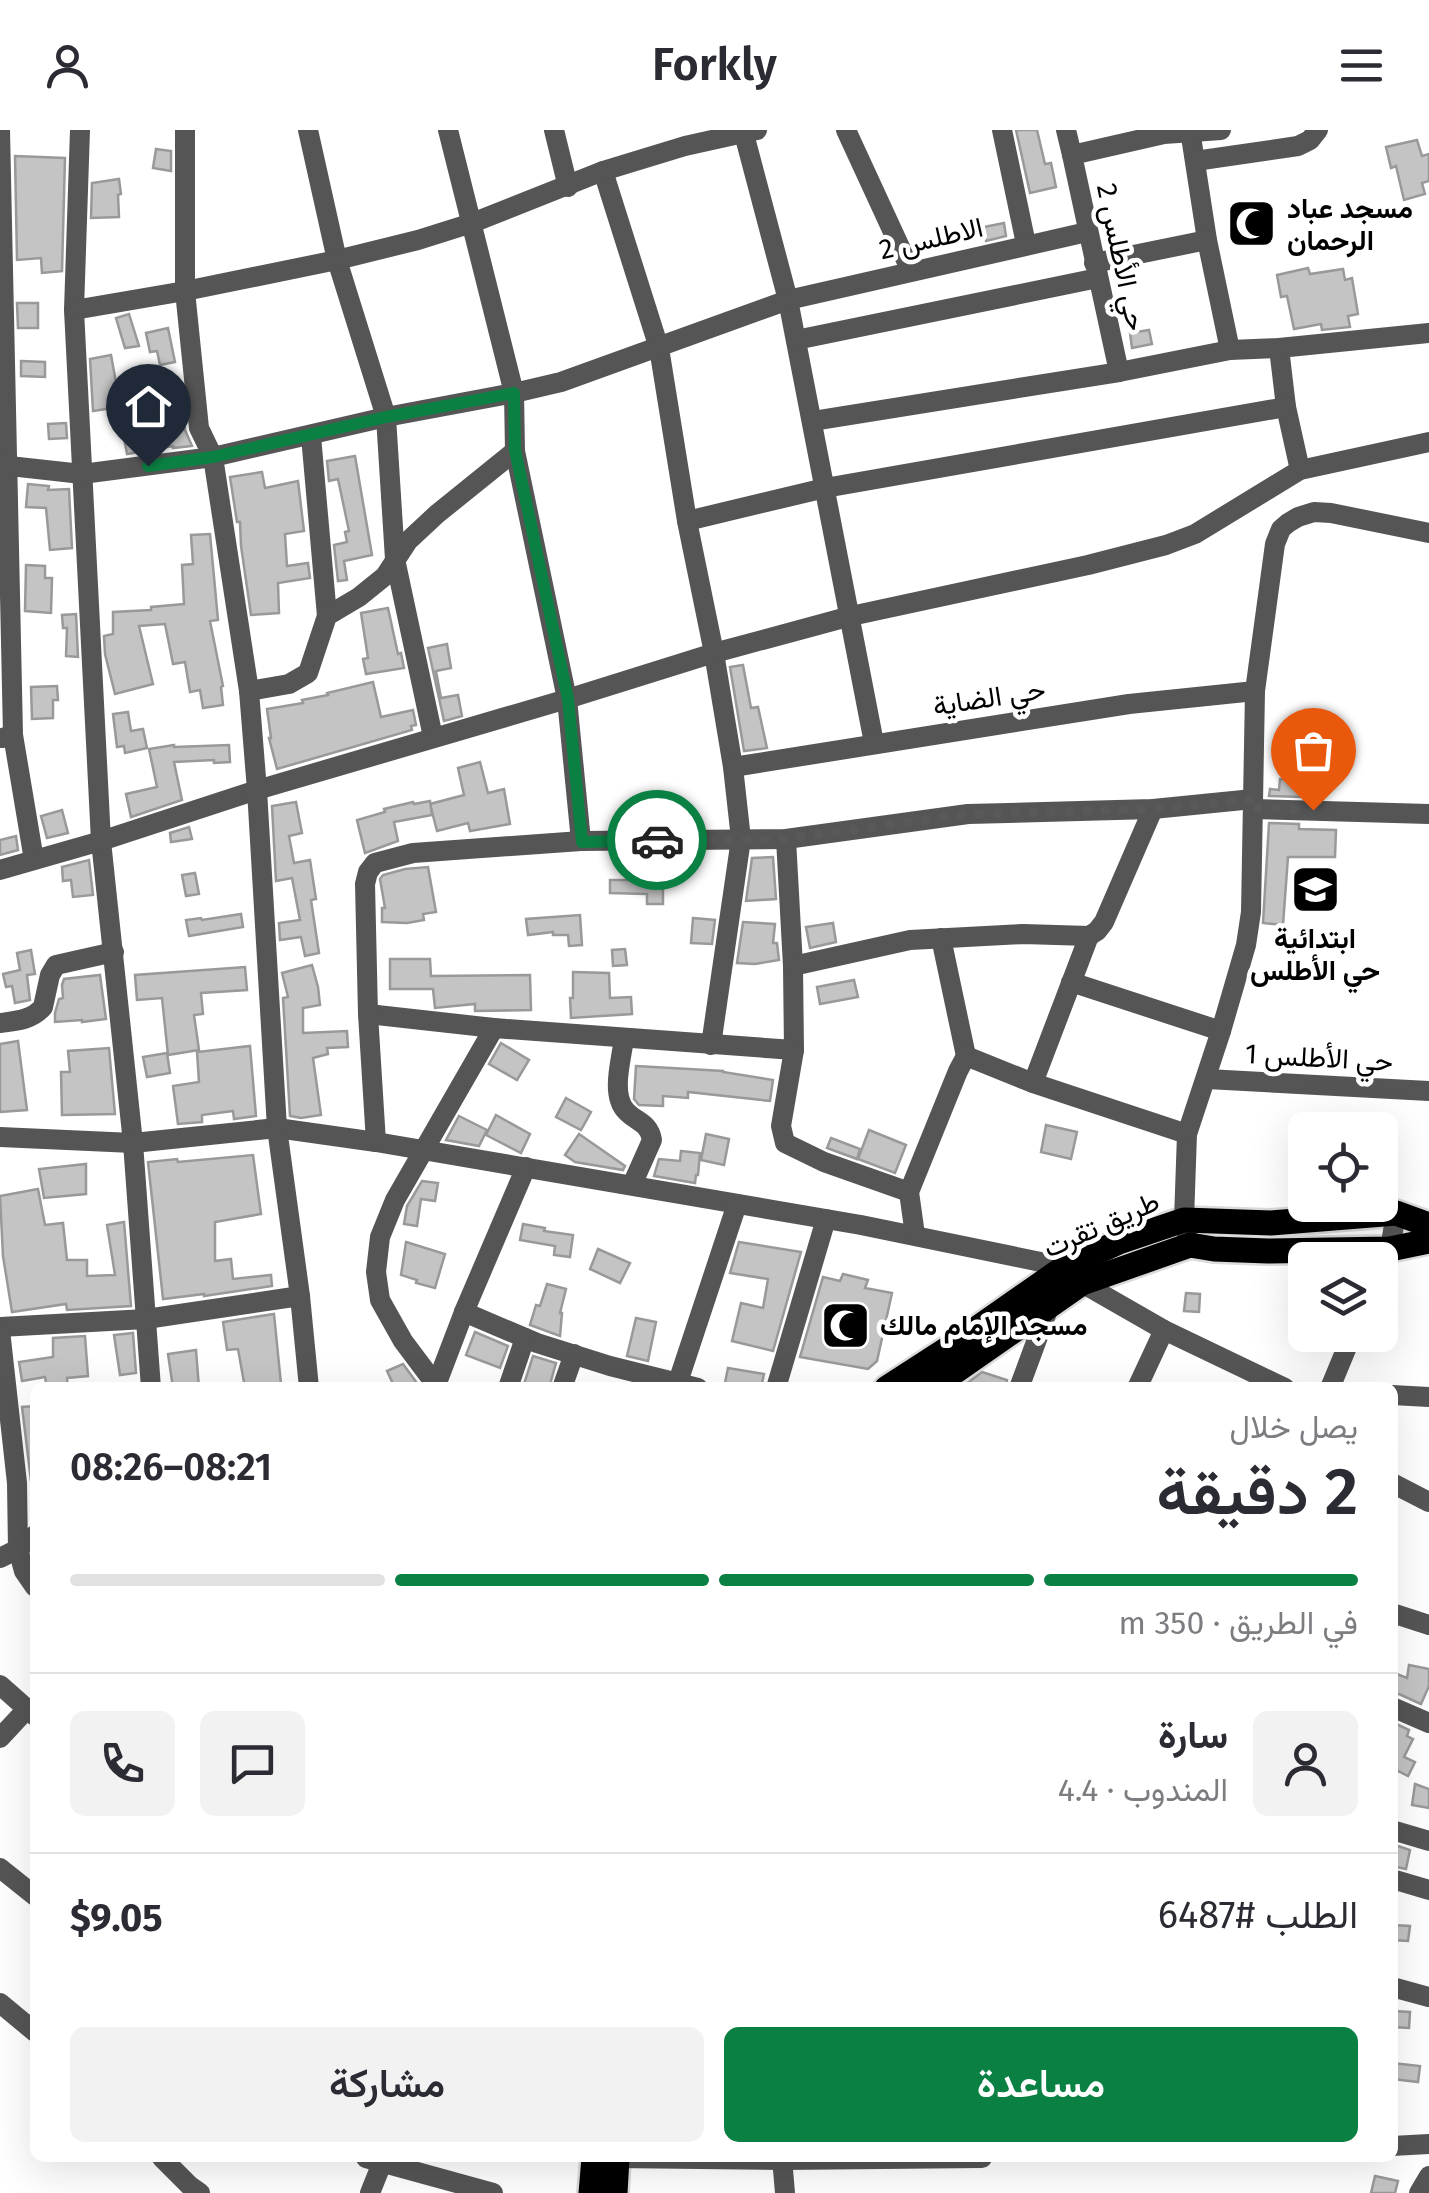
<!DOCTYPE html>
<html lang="ar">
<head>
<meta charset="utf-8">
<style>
	:root { --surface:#fff; --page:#f2f2f3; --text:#2b2b33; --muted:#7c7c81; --line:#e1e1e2; --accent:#0b8043 }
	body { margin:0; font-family:"Fira Sans",Vazirmatn,sans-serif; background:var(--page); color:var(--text); direction:rtl; height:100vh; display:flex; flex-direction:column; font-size:38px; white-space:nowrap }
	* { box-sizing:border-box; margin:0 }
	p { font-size:32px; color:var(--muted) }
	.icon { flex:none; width:55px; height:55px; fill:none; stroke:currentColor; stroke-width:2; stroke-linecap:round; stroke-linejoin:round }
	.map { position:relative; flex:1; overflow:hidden; direction:ltr }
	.panel { position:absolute; left:30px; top:1252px; width:1368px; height:780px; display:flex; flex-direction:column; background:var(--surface); border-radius:15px; box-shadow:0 10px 40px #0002; direction:rtl }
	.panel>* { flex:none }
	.controls { position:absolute; left:1288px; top:982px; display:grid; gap:20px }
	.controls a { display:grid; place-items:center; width:110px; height:110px; border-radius:15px; background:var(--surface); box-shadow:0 10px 40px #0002; font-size:50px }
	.pin { position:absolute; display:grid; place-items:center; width:85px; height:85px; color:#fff; margin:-102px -42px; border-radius:50% 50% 50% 0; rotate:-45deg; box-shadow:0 0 10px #0007 }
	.pin .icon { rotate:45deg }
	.courier { position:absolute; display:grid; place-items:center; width:100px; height:100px; margin:-50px; border:8px solid #0b8043; border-radius:50%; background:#fff; color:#222; box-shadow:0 2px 12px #0007 }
	.head em { font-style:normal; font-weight:600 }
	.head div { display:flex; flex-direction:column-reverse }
	.head { display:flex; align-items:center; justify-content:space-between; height:170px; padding:0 40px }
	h1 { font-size:65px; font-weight:600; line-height:75px }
	.bar { display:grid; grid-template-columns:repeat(4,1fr); gap:15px 10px; align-content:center; height:120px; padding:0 40px }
	.bar i { height:12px; border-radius:8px; background:var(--line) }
	.bar .current { background:var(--accent) }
	.bar p { grid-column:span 4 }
	.line { display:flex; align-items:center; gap:25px; padding:0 40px; border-top:2px solid var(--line) }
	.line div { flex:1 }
	.round { display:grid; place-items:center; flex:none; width:105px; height:105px; border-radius:15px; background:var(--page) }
	.action { display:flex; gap:20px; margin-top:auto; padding:20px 40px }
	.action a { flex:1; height:115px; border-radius:15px; background:var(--accent); color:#fff; font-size:40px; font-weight:600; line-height:115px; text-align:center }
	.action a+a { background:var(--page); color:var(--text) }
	header { display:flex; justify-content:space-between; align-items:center; height:130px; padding:0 40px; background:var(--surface); font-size:45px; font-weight:600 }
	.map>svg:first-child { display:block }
</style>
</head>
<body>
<header><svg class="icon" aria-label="menu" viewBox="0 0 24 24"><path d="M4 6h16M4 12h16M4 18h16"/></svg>Forkly<svg class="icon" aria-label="person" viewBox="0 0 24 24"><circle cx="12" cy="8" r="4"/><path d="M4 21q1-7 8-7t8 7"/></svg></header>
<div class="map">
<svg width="1429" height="2063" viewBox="0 0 1429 2063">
	<rect width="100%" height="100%" fill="#fff"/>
	<g fill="#c4c4c4" stroke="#999" stroke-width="2.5">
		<path d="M1016,0H1037L1045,34L1051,33L1056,57L1030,63Z"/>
		<path d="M1417,10L1422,26L1429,24V51L1422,53L1425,64L1404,70L1396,36L1391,38L1386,17Z"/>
		<path d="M156,19L171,21V41L153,38Z"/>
		<path d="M15,26L65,28L62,141L42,143L41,128L17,130Z"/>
		<path d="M119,49L121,64L118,65L119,87L91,88L92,53Z"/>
		<path d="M1004,93L1006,106L986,111L984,97Z"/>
		<path d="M1308,138L1310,144L1343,139L1345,150L1352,148L1358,184L1348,186L1350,197L1322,200L1321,194L1294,199L1287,166L1281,167L1277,145Z"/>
		<path d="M17,173H38V198H18Z"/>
		<path d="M129,184L139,216L125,218L116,188Z"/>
		<path d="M168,198L175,232L160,235L157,221L150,222L146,203Z"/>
		<path d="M1149,200L1152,214L1132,218L1130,203Z"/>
		<path d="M111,225L118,263L124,262L126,276L93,281L90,229Z"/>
		<path d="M21,231L45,232V247L21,246Z"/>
		<path d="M183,272L185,300L192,316L173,318V316L127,324L119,281L150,275V277Z"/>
		<path d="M66,293L67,308L49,309L48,294Z"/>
		<path d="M355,326L372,425L344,431L347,450L338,451L334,415L347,412L345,402L349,401L338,349L329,351L327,331Z"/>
		<path d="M262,342L265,358L298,351L304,401L285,404L287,436L308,433L310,448L278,453L279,483L251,485L241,416L240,392H237L230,347Z"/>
		<path d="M28,354L49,356L48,360L69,359L72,418L50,420L46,378L26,377Z"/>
		<path d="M210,404L218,490L210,491L223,556L221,557L223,575L203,578L200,560L190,562L185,532L173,534L165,494L139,496L153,554L115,564L105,524L104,506L113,504V482L151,480V477L184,474L182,435L193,434L191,405Z"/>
		<path d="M26,435L45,436V448H52L51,483L25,481Z"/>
		<path d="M388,478L398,524L401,523L404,538L366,544L363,529L368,528L361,483Z"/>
		<path d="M76,484L78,527L66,526L67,498H63L62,485Z"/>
		<path d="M447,514L451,538L436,541L441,568L458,565L462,586L444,591L428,518Z"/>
		<path d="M743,535L751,578L758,577L767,618L744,621L730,537Z"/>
		<path d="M373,552L381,587L413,580L416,595L411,596L412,600L277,639L269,608H271L267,579L303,573L302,570L328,565L327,563Z"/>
		<path d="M57,556L58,570H53V588L32,589L31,557Z"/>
		<path d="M128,582L131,601L143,599L147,618L125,623L124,616L117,617L113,584Z"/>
		<path d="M174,615V617L229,615L230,632L214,633V630L174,632L182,670L131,687L126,664L157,657L149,619Z"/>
		<path d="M480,632L488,663L504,659L510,694L470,701L468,693L437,701L430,674L464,665L458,638Z"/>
		<path d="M1280,649L1303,651L1302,667L1269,666L1270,659L1279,660Z"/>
		<path d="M430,671L432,685L394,692L398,711L365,723L357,690L385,682L384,679L413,672L414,674Z"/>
		<path d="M296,672L302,703L289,706L294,733L310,730L316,769L311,770L319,823L305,826L301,807L280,810L279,793L300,790L292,748L276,751L272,676Z"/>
		<path d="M62,680L68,703L47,708L41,686Z"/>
		<path d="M1269,693L1299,694V699L1336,700L1335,727H1288L1283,795L1263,793Z"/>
		<path d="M189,697L192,709L171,712L170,703Z"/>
		<path d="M16,706L18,720L0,725V710Z"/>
		<path d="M773,727L776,769L746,771L752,728Z"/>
		<path d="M89,730L93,765L73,767L71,750L63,751L62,737Z"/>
		<path d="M428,737L436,782L423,784L424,790L407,793L382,792V778H385L380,749L383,745L405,739Z"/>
		<path d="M195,743L199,764L186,766L182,745Z"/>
		<path d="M610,750H663V774H647V764L610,763Z"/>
		<path d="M241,784L243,797L189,806L186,790L201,788L202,790Z"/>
		<path d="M580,785L582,815L569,816L568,805H553V802L528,805L526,789Z"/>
		<path d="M693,788L715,790L712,814L691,813Z"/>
		<path d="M743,792L775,794L773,813H777L779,830L755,834L737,833Z"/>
		<path d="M833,793L836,812L810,818L806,797Z"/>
		<path d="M625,819L627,835L613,836L612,820Z"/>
		<path d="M31,820L35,844L27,845L30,870L15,873L12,856L6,857L3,844L20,840L17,823Z"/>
		<path d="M390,829H430L431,846L530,845L531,880L475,881V874L435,878L433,859H390Z"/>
		<path d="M312,835L318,857L320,875L303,878V903L347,901L348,917L327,918L328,924L313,928L321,985L301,988L290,986L283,868L288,867L282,843Z"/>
		<path d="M245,837L247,860L201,863L203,884L194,885L199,920L168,925L162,868L137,870L135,845Z"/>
		<path d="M573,842L609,843L610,868L631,867L632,884L571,888L570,868H573Z"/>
		<path d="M100,845L106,889L82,892V890L55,892V883L59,869L63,868L62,855L64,849Z"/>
		<path d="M854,850L858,867L820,874L817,857Z"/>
		<path d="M18,911L27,980L0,982V914Z"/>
		<path d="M501,913L529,930L517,950L489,934Z"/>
		<path d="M250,916L256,986L234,989L233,981L202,985V992L178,994L173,956L199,952L197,922Z"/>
		<path d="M109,918L115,984L62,985L61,942H70L68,921Z"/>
		<path d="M167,923L170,943L147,947L143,927Z"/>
		<path d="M636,936L723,941V942L773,950L770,971L688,962V968L663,966V976L639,975L634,969Z"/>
		<path d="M566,968L591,982L581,1000L556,987Z"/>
		<path d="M496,985L530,1004L521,1023L486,1005Z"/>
		<path d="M459,986L487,1000L479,1016L446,1010Z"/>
		<path d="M1046,995L1077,1002L1071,1029L1041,1022Z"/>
		<path d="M869,1000L906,1015L895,1043L858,1029Z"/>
		<path d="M579,1004L625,1036L623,1040L575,1032L565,1025Z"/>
		<path d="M706,1004L729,1009L724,1035L701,1030Z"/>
		<path d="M831,1008L860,1019L857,1029L827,1018Z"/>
		<path d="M681,1021L700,1023L698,1045H696L695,1053L654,1046L659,1029L680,1031Z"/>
		<path d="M253,1025L261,1084L215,1092V1131L231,1129L233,1149L271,1145L272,1156L204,1166V1164L163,1169L148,1032L177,1029L178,1032Z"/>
		<path d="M86,1034V1064L44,1068L39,1039Z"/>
		<path d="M422,1051L438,1053L435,1071L421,1069L417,1096L404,1094L407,1076Z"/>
		<path d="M38,1059L45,1095L63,1093L67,1130H87V1146L115,1145L107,1095L124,1092L131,1176L67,1180L66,1174L12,1182L3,1126L0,1066Z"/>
		<path d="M523,1094L545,1098L544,1101L573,1105L570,1127L554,1125L555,1116L520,1110Z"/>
		<path d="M406,1112L445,1124L435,1158L416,1153L417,1150L401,1145Z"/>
		<path d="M739,1112L801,1122L773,1221L732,1211L741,1173L763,1178L768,1149L730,1143Z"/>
		<path d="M598,1119L630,1133L620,1153L590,1139Z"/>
		<path d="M843,1144L868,1150L865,1158L892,1163L877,1231L868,1239L800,1227L823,1147L840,1151Z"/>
		<path d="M547,1154L566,1159L560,1183H562L560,1206L530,1195L536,1175L540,1176Z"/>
		<path d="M1186,1163L1200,1164L1199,1182L1184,1181Z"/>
		<path d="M274,1184L281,1254L245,1258L238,1219L227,1220L223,1192Z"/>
		<path d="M636,1188L656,1192L648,1231L627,1226Z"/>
		<path d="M475,1202L508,1216L500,1238L466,1225Z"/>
		<path d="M133,1203L136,1243L120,1245L114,1205Z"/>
		<path d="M85,1206L88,1246L67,1248L68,1258H47L45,1247L22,1251L19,1232L53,1227V1208Z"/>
		<path d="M196,1220L199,1258H173L168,1224Z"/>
		<path d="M533,1226L556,1233L549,1258H535L524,1254Z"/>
		<path d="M403,1234L417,1253L419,1258H395L387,1241Z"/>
		<path d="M728,1238L764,1244L761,1258H724Z"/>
		<path d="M982,1242L1007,1250L1006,1258H961Z"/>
		<path d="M35,1276V1350L31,1351L22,1277Z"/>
		<path d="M1409,1535L1429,1539V1556L1421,1574L1392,1561V1542L1407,1548Z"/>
		<path d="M1392,1592L1409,1600L1407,1606L1413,1609L1404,1627L1415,1632L1408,1646L1398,1641L1392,1653Z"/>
		<path d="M1415,1654L1429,1659V1678L1412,1675Z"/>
		<path d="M1392,1714L1410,1720L1406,1739L1392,1736Z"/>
		<path d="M1392,1795L1410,1796L1408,1811L1392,1810Z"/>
		<path d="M1392,1881L1410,1882L1409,1898L1392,1897Z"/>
		<path d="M1392,1933L1420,1936L1418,1952L1392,1949Z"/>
		<path d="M1375,2046L1398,2051L1395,2063H1371Z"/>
	</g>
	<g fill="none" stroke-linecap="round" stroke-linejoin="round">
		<defs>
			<g id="primary">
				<path d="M887,1258L952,1216L1065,1137L1119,1112L1184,1090L1271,1093L1396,1083L1429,1095"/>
				<path d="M928,1258L947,1247L1082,1153L1190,1115L1214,1119L1268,1121L1390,1119L1429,1111"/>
				<path d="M591,2063L594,2028"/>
				<path d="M615,2063L617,2028"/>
			</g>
		</defs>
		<use href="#primary" stroke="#dbdbdb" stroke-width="30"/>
		<g stroke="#555" stroke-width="20">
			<path d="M0,0L13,605"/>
			<path d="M80,0L74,180L101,711L133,1013L151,1258"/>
			<path d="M308,0L337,130L386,287L395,429L433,607"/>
			<path d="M448,0L514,263L515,321L567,569L581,711"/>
			<path d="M554,0L568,57"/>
			<path d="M846,0L911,141"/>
			<path d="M1002,0L1026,114"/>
			<path d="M1066,0L1072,25"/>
			<path d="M1190,0L1207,110L1230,220"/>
			<path d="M744,4L788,170L874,613"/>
			<path d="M1195,31L1298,16L1310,10L1318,0"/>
			<path d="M603,41L659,218L687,391L714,523L733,637L741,709L711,915"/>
			<path d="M1094,133L1207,110"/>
			<path d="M74,180L185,161L337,130L418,110L472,93L603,41L685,16L757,0"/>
			<path d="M796,210L1098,148"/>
			<path d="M1279,218L1286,277L1300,340"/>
			<path d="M1119,242L1072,25L1164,4L1221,0"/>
			<path d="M812,291L1119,242L1230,220L1279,218L1429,203"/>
			<path d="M311,306L327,486"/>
			<path d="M0,335L82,344L213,327L199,298L185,161V0"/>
			<path d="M687,391L825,358L1286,277"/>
			<path d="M249,561L289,554L308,543L327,486L359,467L385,446L408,411L437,384L515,321"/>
			<path d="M2,608L13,605L34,730"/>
			<path d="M733,637L1129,574L1255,561"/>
			<path d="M1253,679L1429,684"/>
			<path d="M786,709L793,836L794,920"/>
			<path d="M0,740L101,711L257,660L567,569L714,523L851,486L1088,435L1166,415L1195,404L1300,340L1429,312"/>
			<path d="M941,808L966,926"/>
			<path d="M793,836L910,810L1023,804L1089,806L1097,801L1104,792L1153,679"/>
			<path d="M1071,852L1221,901"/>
			<path d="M368,884L494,898L794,920L781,996L785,1013L824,1032L909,1062"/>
			<path d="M0,893C16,891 32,890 43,877L50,845L56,835L114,822"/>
			<path d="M624,908C622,928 610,964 626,981C636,992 649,992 652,1010L632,1055"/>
			<path d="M1207,949L1429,961"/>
			<path d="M1033,953L1089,806"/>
			<path d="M0,1007L133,1013L277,998L376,1012L861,1095L1065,1137L1082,1153L1164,1200L1285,1258"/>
			<path d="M376,1012L368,884L365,754L368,742L375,733L413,723L581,711L786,709L968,684L1153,679L1253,669"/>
			<path d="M1187,1104L1184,1090L1187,1004L1221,901L1246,815L1251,782L1255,561L1275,414L1281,399L1288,393L1298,387L1314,382L1331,383L1429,403"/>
			<path d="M915,1105L909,1062L958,941L966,926L1033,953L1187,1004"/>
			<path d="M1380,1142L1390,1119L1396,1083"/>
			<path d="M464,1182L537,1213L610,1236L698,1258"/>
			<path d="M0,1197L146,1189L300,1166"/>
			<path d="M0,1200L17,1353L18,1419L24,1441L35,1457"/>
			<path d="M436,1255L403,1211L380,1170L376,1142L380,1107L395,1070L494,898"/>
			<path d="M309,1258L300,1166L277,998L257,660L249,561L213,327L386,287L514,263L561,252L788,170L1087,102"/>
			<path d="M435,1258L464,1182L526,1037"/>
			<path d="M508,1258L525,1208"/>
			<path d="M562,1258L574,1224"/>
			<path d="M676,1258L737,1074"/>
			<path d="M776,1258L826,1089"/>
			<path d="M1019,1258L1049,1177"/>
			<path d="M1137,1258L1164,1200"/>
			<path d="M1330,1258L1352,1205"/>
			<path d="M1392,1265L1429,1267"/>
			<path d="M1392,1353L1429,1372"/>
			<path d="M0,1428L18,1419L35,1405"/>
			<path d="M1392,1483L1429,1495"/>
			<path d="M0,1555L35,1586"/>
			<path d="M1392,1577L1429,1593"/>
			<path d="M0,1608L27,1579"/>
			<path d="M1392,1700L1429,1711"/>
			<path d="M0,1738L35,1766"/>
			<path d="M1392,1749L1429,1760"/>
			<path d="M1392,1857L1429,1867"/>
			<path d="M0,1873L35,1902"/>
			<path d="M1392,2016L1429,2014"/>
			<path d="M162,2028L190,2056L200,2063"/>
			<path d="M366,2028L493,2063"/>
			<path d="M615,2028L782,2030L982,2028"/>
			<path d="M782,2028L785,2063"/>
			<path d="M370,2063L382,2033"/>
			<path d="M1419,2063L1429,2046"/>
		</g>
		<use href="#primary" stroke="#000" stroke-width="25"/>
	</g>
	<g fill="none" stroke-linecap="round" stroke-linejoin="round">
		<path stroke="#595959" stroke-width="10" stroke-dasharray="0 18" d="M657,710L786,709L968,684L1153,679L1254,670L1253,678L1313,680"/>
		<path stroke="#0b8043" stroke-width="12" d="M148,336L213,327L386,287L514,263L515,320L568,569L582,712L657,710"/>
	</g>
	<defs>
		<symbol id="mosque-square" viewBox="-11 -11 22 22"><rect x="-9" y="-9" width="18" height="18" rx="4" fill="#000" stroke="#fff"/><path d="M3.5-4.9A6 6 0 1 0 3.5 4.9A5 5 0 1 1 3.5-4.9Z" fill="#fff"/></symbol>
		<symbol id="school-square" viewBox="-11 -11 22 22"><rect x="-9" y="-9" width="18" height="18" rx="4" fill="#000" stroke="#fff"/><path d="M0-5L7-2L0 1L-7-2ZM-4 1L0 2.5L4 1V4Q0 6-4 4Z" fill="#fff"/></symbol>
	</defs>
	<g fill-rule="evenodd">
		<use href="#mosque-square" x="1224" y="66" width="55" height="55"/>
		<use href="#school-square" x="1288" y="732" width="55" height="55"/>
		<use href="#mosque-square" x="818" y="1168" width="55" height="55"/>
	</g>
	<g text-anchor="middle" stroke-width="9" stroke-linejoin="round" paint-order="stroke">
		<g font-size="28" font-weight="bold" fill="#000" stroke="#fff" text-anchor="start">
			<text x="1287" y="88">مسجد عباد<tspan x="1287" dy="32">الرحمان</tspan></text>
			<text x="1315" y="818" text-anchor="middle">ابتدائية<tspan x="1315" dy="32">حي الأطلس</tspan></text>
			<text x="880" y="1205">مسجد الإمام مالك</text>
		</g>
		<g font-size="28" fill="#000" stroke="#fff">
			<text transform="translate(931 108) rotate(-13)" y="10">الاطلس 2</text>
			<text transform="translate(1122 127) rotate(78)" y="10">حي الأطلس 2</text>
			<text transform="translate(989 567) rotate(-9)" y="10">حي الضاية</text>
			<text transform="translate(1319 927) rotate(3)" y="10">حي الأطلس 1</text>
			<text transform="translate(1101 1094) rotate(-24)" y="10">طريق تقرت</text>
		</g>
	</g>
</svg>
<div class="controls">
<a><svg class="icon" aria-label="locate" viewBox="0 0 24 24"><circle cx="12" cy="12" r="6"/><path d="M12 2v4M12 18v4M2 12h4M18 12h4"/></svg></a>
<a><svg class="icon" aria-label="layers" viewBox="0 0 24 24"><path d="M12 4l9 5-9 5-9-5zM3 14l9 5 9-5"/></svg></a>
</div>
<div class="pin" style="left:1313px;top:680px;background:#ea580c"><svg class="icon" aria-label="bag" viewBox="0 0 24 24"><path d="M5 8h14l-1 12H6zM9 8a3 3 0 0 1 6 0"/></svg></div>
<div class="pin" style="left:148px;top:336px;background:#1f2937"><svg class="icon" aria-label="home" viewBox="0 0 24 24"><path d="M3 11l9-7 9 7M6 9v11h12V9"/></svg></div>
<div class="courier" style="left:657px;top:710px"><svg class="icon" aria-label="car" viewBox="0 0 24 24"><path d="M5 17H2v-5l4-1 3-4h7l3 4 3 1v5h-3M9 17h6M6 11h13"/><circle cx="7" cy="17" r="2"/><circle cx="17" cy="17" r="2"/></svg></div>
<section class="panel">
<div class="head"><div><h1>2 دقيقة</h1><p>يصل خلال</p></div><em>08:21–08:26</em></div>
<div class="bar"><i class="current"></i><i class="current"></i><i class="current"></i><i></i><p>في الطريق · 350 m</p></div>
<div class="line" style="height:180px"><a class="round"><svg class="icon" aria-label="person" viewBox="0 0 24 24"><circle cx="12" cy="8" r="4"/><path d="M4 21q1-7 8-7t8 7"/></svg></a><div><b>سارة</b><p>المندوب · 4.4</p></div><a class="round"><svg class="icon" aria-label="chat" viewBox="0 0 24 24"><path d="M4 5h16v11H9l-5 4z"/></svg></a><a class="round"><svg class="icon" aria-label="phone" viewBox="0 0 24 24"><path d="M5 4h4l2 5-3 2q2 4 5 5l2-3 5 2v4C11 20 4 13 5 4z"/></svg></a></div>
<div class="line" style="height:130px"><div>الطلب #6487</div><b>$9.05</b></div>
<div class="action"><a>مساعدة</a><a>مشاركة</a></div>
</section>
</div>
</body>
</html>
